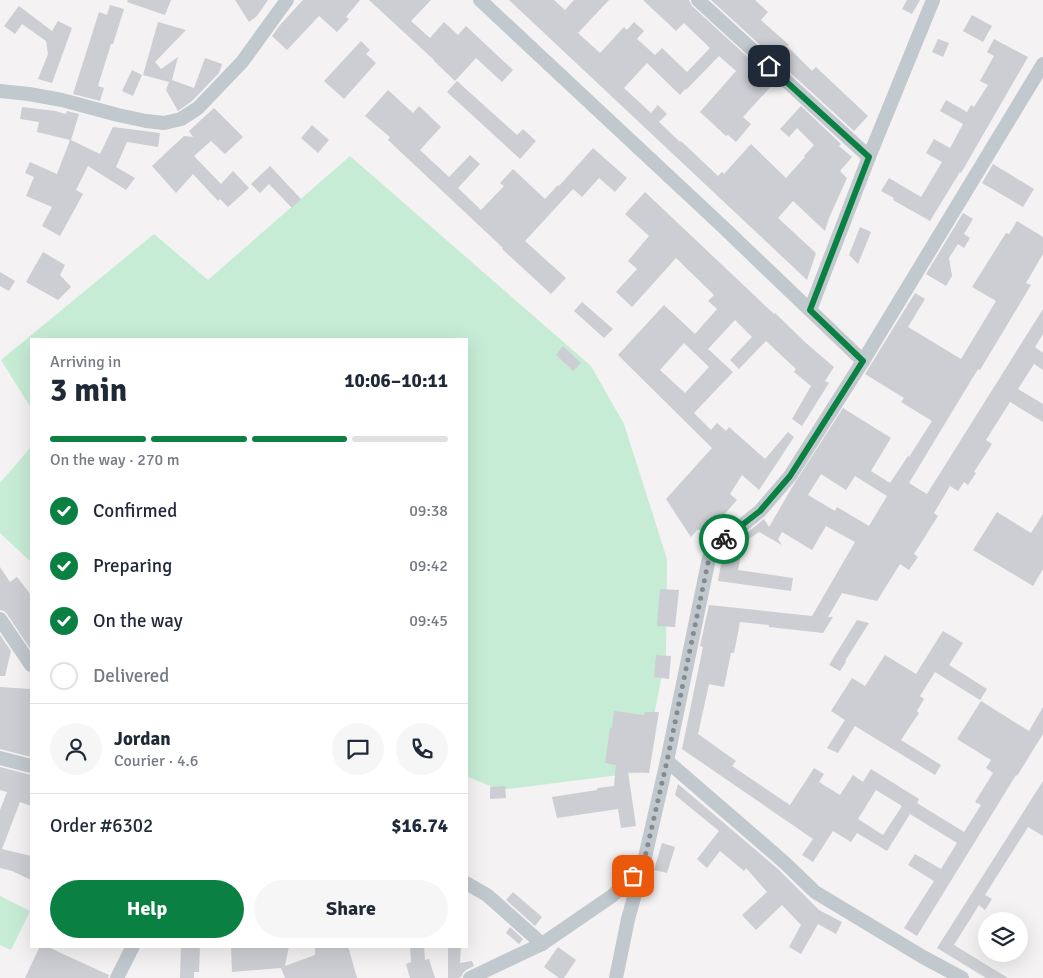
<!DOCTYPE html>
<html lang="en">
<head>
<meta charset="utf-8">
<style>
	:root { --surface:#fff; --page:#f6f6f7; --text:#1f2937; --muted:#747a83; --line:#e0e1e3; --accent:#0b8043 }
	body { margin:0; font-family:Signika,sans-serif; background:var(--page); color:var(--text); height:100vh; display:flex; flex-direction:column; font-size:19px; white-space:nowrap }
	* { box-sizing:border-box; margin:0 }
	p { font-size:16px; color:var(--muted) }
	.icon { flex:none; width:28px; height:28px; fill:none; stroke:currentColor; stroke-width:2; stroke-linecap:round; stroke-linejoin:round }
	.map { position:relative; flex:1; overflow:hidden }
	.panel { position:absolute; left:30px; top:338px; width:438px; height:610px; display:flex; flex-direction:column; background:var(--surface); border-radius:0px; box-shadow:0 5px 20px #0002 }
	.panel>* { flex:none }
	.tools { position:absolute; left:978px; top:912px; display:grid; gap:10px }
	.tools a { display:grid; place-items:center; width:50px; height:50px; border-radius:50%; background:var(--surface); box-shadow:0 5px 20px #0002; font-size:25px }
	.pin { position:absolute; display:grid; place-items:center; width:42px; height:42px; color:#fff; margin:-21px; border-radius:10px; box-shadow:0 2px 8px #0006 }
	.courier { position:absolute; display:grid; place-items:center; width:50px; height:50px; margin:-25px; border:4px solid #0b8043; border-radius:50%; background:#fff; color:#222; box-shadow:0 1px 6px #0007 }
	.overview em { font-style:normal; font-weight:700 }
	.overview div { display:flex; flex-direction:column-reverse }
	.overview { display:flex; align-items:center; justify-content:space-between; height:85px; padding:0 20px }
	h1 { font-size:32px; font-weight:700; line-height:38px }
	.bar { display:grid; grid-template-columns:repeat(4,1fr); gap:8px 5px; align-content:center; height:60px; padding:0 20px }
	.bar i { height:6px; border-radius:4px; background:var(--line) }
	.bar .on { background:var(--accent) }
	.bar p { grid-column:span 4 }
	.line { display:flex; align-items:center; gap:12px; padding:0 20px; border-top:1px solid var(--line) }
	.line div { flex:1 }
	.round { display:grid; place-items:center; flex:none; width:52px; height:52px; border-radius:26px; background:var(--page) }
	ol { padding:0 20px; list-style:none }
	li { display:flex; align-items:center; gap:15px; height:55px }
	li p { margin-inline-start:auto }
	li .icon { padding:5px; border-radius:50%; background:var(--accent); color:#fff; stroke-width:4 }
	li:last-child { color:var(--muted) }
	li i { width:28px; height:28px; border:2px solid var(--line); border-radius:50% }
	.primary-button { display:flex; gap:10px; margin-top:auto; padding:10px 20px }
	.primary-button a { flex:1; height:58px; border-radius:30px; background:var(--accent); color:#fff; font-size:20px; font-weight:700; line-height:58px; text-align:center }
	.primary-button a+a { background:var(--page); color:var(--text) }
	.map>svg:first-child { display:block }
</style>
</head>
<body>
<div class="map">
<svg width="1043" height="978" viewBox="0 0 1043 978">
	<rect width="100%" height="100%" fill="#f4f2f2"/>
	<g fill="#c6ecd6">
		<path d="M350,156L591,366L624,424L667,559L666,654L643,772L500,790L466,776V339H31V408L1,360L154,234L208,280Z"/>
		<path d="M31,447V562L0,533V483Z"/>
		<path d="M0,896L30,911L11,950L0,945Z"/>
	</g>
	<g fill="#ccced3" fill-rule="evenodd">
		<path d="M128,0H171L165,15L127,2Z"/>
		<path d="M235,0H268L257,16L249,22Z"/>
		<path d="M303,0H360L346,17L349,19L337,32L319,16L287,50L272,36L280,25Z"/>
		<path d="M369,0H431L411,21L430,38L444,22L458,35L466,26L513,70L502,82L476,58L455,81L434,61V60Z"/>
		<path d="M509,0H554L565,10L574,0H609L578,33L600,53L624,27L627,30L634,22L644,31L637,39L655,55L662,48L687,72L710,48L684,23L676,31L643,0H689L692,6L775,82L743,117L751,124L736,142L728,135L726,136L700,112L736,71L719,56L686,90L685,89L680,95L647,63L624,88L651,113L658,105L667,114L659,122L680,142L681,141L718,176L722,172L724,174L751,144L786,178L805,157L804,156L814,145L797,128L789,137L780,129L801,106L841,144L839,146L852,157L840,171L847,178L829,218L825,231L793,201L778,218L816,253L807,280Z"/>
		<path d="M711,0H755L768,12L761,20L789,45L787,46L812,71L816,67L868,116L854,131Z"/>
		<path d="M907,0H920L912,14L902,9Z"/>
		<path d="M110,5L124,9L113,44H111L98,86L104,88L100,101L73,94L99,12L107,15Z"/>
		<path d="M19,6L52,31L58,21L72,28L52,83L38,79L48,54L46,41L22,24L15,34L4,26Z"/>
		<path d="M972,15L992,26L983,42L963,31Z"/>
		<path d="M158,22L186,30L155,62L161,69L178,57L172,80L194,88L205,58L222,64L219,73L192,101L178,111L166,90L169,82L143,75Z"/>
		<path d="M938,39L949,43L943,57L932,52Z"/>
		<path d="M994,39L1028,57L961,173L960,172L930,221L893,200L894,198L881,191L889,178L921,197L942,162L926,153L934,139L950,148L963,124L940,111L946,100L967,112L971,105L974,107L988,85L980,81L994,56L987,52Z"/>
		<path d="M361,41L370,50L366,54L376,63L344,99L324,81Z"/>
		<path d="M132,70L142,75L133,96L122,91Z"/>
		<path d="M457,81L517,135L523,129L536,141L520,159L447,92Z"/>
		<path d="M388,90L413,113L419,106L441,127L420,150L449,177L470,155L480,164L458,188L481,210L504,186L500,183L513,169L545,199L558,185L559,186L593,148L627,178L615,192L599,178L582,197L573,189L525,241L566,278L551,294L502,249L503,248L388,140L390,137L365,116Z"/>
		<path d="M22,107L55,111L66,114L67,111L79,114L71,140L100,154L113,127L160,133L158,147L127,142L116,167L135,178L126,190L88,166L76,190L83,194L60,236L42,226L52,207L26,196L34,177L25,173L30,162L57,174L70,140L37,132L39,122L20,119Z"/>
		<path d="M214,108L243,137L225,154L211,141L194,156L221,184L233,171L249,188L228,207L220,199L218,201L193,174L176,193L152,166L184,136L193,137L189,131Z"/>
		<path d="M312,125L329,140L318,153L301,138Z"/>
		<path d="M993,164L1034,189L1023,207L982,183Z"/>
		<path d="M270,166L301,199L292,208L269,184L260,193L251,184Z"/>
		<path d="M645,192L774,314L775,313L806,343L834,367L825,381L829,383L802,426L792,419L811,386L794,372L796,369L766,341L739,369L730,360L752,337L735,320L708,349L733,372L694,413L711,430L717,423L726,431L729,427L765,459L788,432L794,437L759,490L742,475L730,494L737,500L706,535L698,529L691,537L666,499L712,448L618,355L664,305L695,334L717,309L708,301L714,295L676,258L632,307L616,292L637,269L628,261L649,236L625,214ZM684,343L709,367L685,393L660,370Z"/>
		<path d="M963,213L973,219L964,234L970,238L964,248L958,244L949,258L952,276L946,286L926,274Z"/>
		<path d="M1017,221L1043,237V254L1026,283L1031,285L980,370L978,369L909,483L927,494L1043,309V334L1035,347L1043,353V370L1034,364L1018,389L1043,404V422L1010,402L986,440L992,444L974,472L976,473L968,485L964,482L958,491L950,486L934,513L938,516L914,554L918,557L909,570L900,564L877,601L842,593L828,617H833L823,633L769,627V625L740,622L734,653H731L724,687L709,684L698,734L736,761L732,766L790,805L814,768L824,774L819,782L840,795L853,775L863,782L871,769L919,799L917,803L964,832L981,805L975,802L993,773L986,768L991,760L957,739L981,701L1029,731L1043,707V734L1017,776L1016,775L917,936L904,928L934,881L908,865L915,854L941,869L957,843L910,814L887,851L857,833L851,842L833,831L813,862L802,855L813,839L682,749L703,647L700,646L709,605L812,616L855,542L826,526L812,550L782,532L778,539L782,545L759,532L743,543L738,570L793,578L791,591L718,581L723,552L764,519L769,527L794,484L843,408L891,438L871,471L890,483L908,456L909,457L932,421L901,402L904,398L865,374L915,293L925,299L908,327L961,359L996,301L972,287L1006,233L1009,234ZM821,474L846,490L855,476L887,496L869,526L837,507L835,511L808,495ZM876,790L902,806L883,835L858,819Z"/>
		<path d="M860,227L871,232L858,264L849,255Z"/>
		<path d="M43,252L65,265L60,275L71,287L58,300L26,282Z"/>
		<path d="M0,272L15,281L9,291L0,286Z"/>
		<path d="M582,302L613,329L604,338L574,311Z"/>
		<path d="M563,346L581,363L573,371L556,355Z"/>
		<path d="M997,512L1031,533L1043,514V569L1033,586L973,550Z"/>
		<path d="M0,567L10,582L17,577L31,595V650L7,614L4,611L0,610Z"/>
		<path d="M660,589L679,590L675,627L657,626Z"/>
		<path d="M857,620L869,623L845,661L846,662L840,671L829,665Z"/>
		<path d="M943,631L963,643L949,665L987,689L980,700L935,672L920,696L924,699L917,711L919,713L901,740L941,765L935,775L855,726L838,753L827,748L845,720L831,711L852,678L865,686L885,655L916,674Z"/>
		<path d="M0,635L11,651L5,676H0Z"/>
		<path d="M656,655L671,656L669,679L654,677Z"/>
		<path d="M0,687L31,689V757L0,749Z"/>
		<path d="M614,711L644,715L645,712H659L649,773L628,772L636,826L621,828L618,809L557,818L552,797L597,790V788L614,786L616,765L605,763L610,728H612Z"/>
		<path d="M0,767L31,775V806L20,802L2,849L31,856V880L12,871L0,868V810L7,792L0,790Z"/>
		<path d="M1043,781V836L1028,827L985,895L992,899L985,910L979,905L954,945L1008,978H986L937,948Z"/>
		<path d="M678,784L778,869L819,910L842,922L836,934L818,924L801,954L789,947L801,925L782,905L756,930L742,915L767,892L746,868L744,871L720,851L707,868L697,859L719,831L675,795Z"/>
		<path d="M505,786L506,798L490,799V787Z"/>
		<path d="M662,843L675,847L667,873L654,870Z"/>
		<path d="M513,892L542,917L535,926L506,900Z"/>
		<path d="M510,927L523,939L519,944L506,933Z"/>
		<path d="M40,946H46L63,954L109,975L108,978H25Z"/>
		<path d="M181,946H200L199,972H194V978H180Z"/>
		<path d="M231,946H289L285,966L315,955V946H348L357,978H285L281,968L232,972Z"/>
		<path d="M410,946H424L425,960L429,959L435,978H410L406,964L411,962Z"/>
		<path d="M448,946H461L460,963L472,961L474,966L466,970L463,973L461,977L458,978H448Z"/>
		<path d="M558,947L576,960L564,978H559L544,967Z"/>
	</g>
	<g fill="none" stroke-linecap="round" stroke-linejoin="round">
		<g stroke="#c1c8ce" stroke-width="14">
			<path d="M480,0L721,225L863,361"/>
			<path d="M698,0L869,157"/>
			<path d="M0,91L29,94L62,100L118,115L146,121L164,123L181,119L198,108L242,62L287,0"/>
			<path d="M810,310L869,157L933,0"/>
			<path d="M0,619L31,665"/>
			<path d="M0,758L31,766"/>
			<path d="M667,761L785,863L815,892L923,957L962,978"/>
			<path d="M466,883L487,895L542,944"/>
			<path d="M117,978L133,946"/>
			<path d="M470,978L542,944L612,896L643,867"/>
			<path d="M616,978L628,919L643,866L667,761L709,558L713,549L760,511L790,476L863,361L1043,64"/>
		</g>
	</g>
	<g fill="none" stroke-linecap="round" stroke-linejoin="round">
		<path stroke="#868b91" stroke-width="5" stroke-dasharray="0 9" d="M633,876L643,866L667,761L709,558L713,549L724,539"/>
		<path stroke="#0b8043" stroke-width="6" d="M724,539L760,511L790,476L863,361L810,310L869,157L769,66"/>
	</g>
</svg>
<div class="tools">
<a><svg class="icon" aria-label="layers" viewBox="0 0 24 24"><path d="M12 4l9 5-9 5-9-5zM3 14l9 5 9-5"/></svg></a>
</div>
<div class="pin" style="left:633px;top:876px;background:#ea580c"><svg class="icon" aria-label="bag" viewBox="0 0 24 24"><path d="M5 8h14l-1 12H6zM9 8a3 3 0 0 1 6 0"/></svg></div>
<div class="pin" style="left:769px;top:66px;background:#1f2937"><svg class="icon" aria-label="home" viewBox="0 0 24 24"><path d="M3 11l9-7 9 7M6 9v11h12V9"/></svg></div>
<div class="courier" style="left:724px;top:539px"><svg class="icon" aria-label="bike" viewBox="0 0 24 24"><circle cx="6" cy="16" r="4"/><circle cx="18" cy="16" r="4"/><path d="M6 16l4-8h5l3 8M10 8l3 8H6M13 5h3"/></svg></div>
<section class="panel">
<div class="overview"><div><h1>3 min</h1><p>Arriving in</p></div><em>10:06–10:11</em></div>
<div class="bar"><i class="on"></i><i class="on"></i><i class="on"></i><i></i><p>On the way · 270 m</p></div>
<ol>
<li><svg class="icon" aria-label="check" viewBox="0 0 24 24"><path d="M5 12l5 5 9-10"/></svg>Confirmed<p>09:38</p></li>
<li><svg class="icon" aria-label="check" viewBox="0 0 24 24"><path d="M5 12l5 5 9-10"/></svg>Preparing<p>09:42</p></li>
<li><svg class="icon" aria-label="check" viewBox="0 0 24 24"><path d="M5 12l5 5 9-10"/></svg>On the way<p>09:45</p></li>
<li><i></i>Delivered</li>
</ol>
<div class="line" style="height:90px"><a class="round"><svg class="icon" aria-label="person" viewBox="0 0 24 24"><circle cx="12" cy="8" r="4"/><path d="M4 21q1-7 8-7t8 7"/></svg></a><div><b>Jordan</b><p>Courier · 4.6</p></div><a class="round"><svg class="icon" aria-label="chat" viewBox="0 0 24 24"><path d="M4 5h16v11H9l-5 4z"/></svg></a><a class="round"><svg class="icon" aria-label="phone" viewBox="0 0 24 24"><path d="M5 4h4l2 5-3 2q2 4 5 5l2-3 5 2v4C11 20 4 13 5 4z"/></svg></a></div>
<div class="line" style="height:65px"><div>Order #6302</div><b>$16.74</b></div>
<div class="primary-button"><a>Help</a><a>Share</a></div>
</section>
</div>
</body>
</html>
